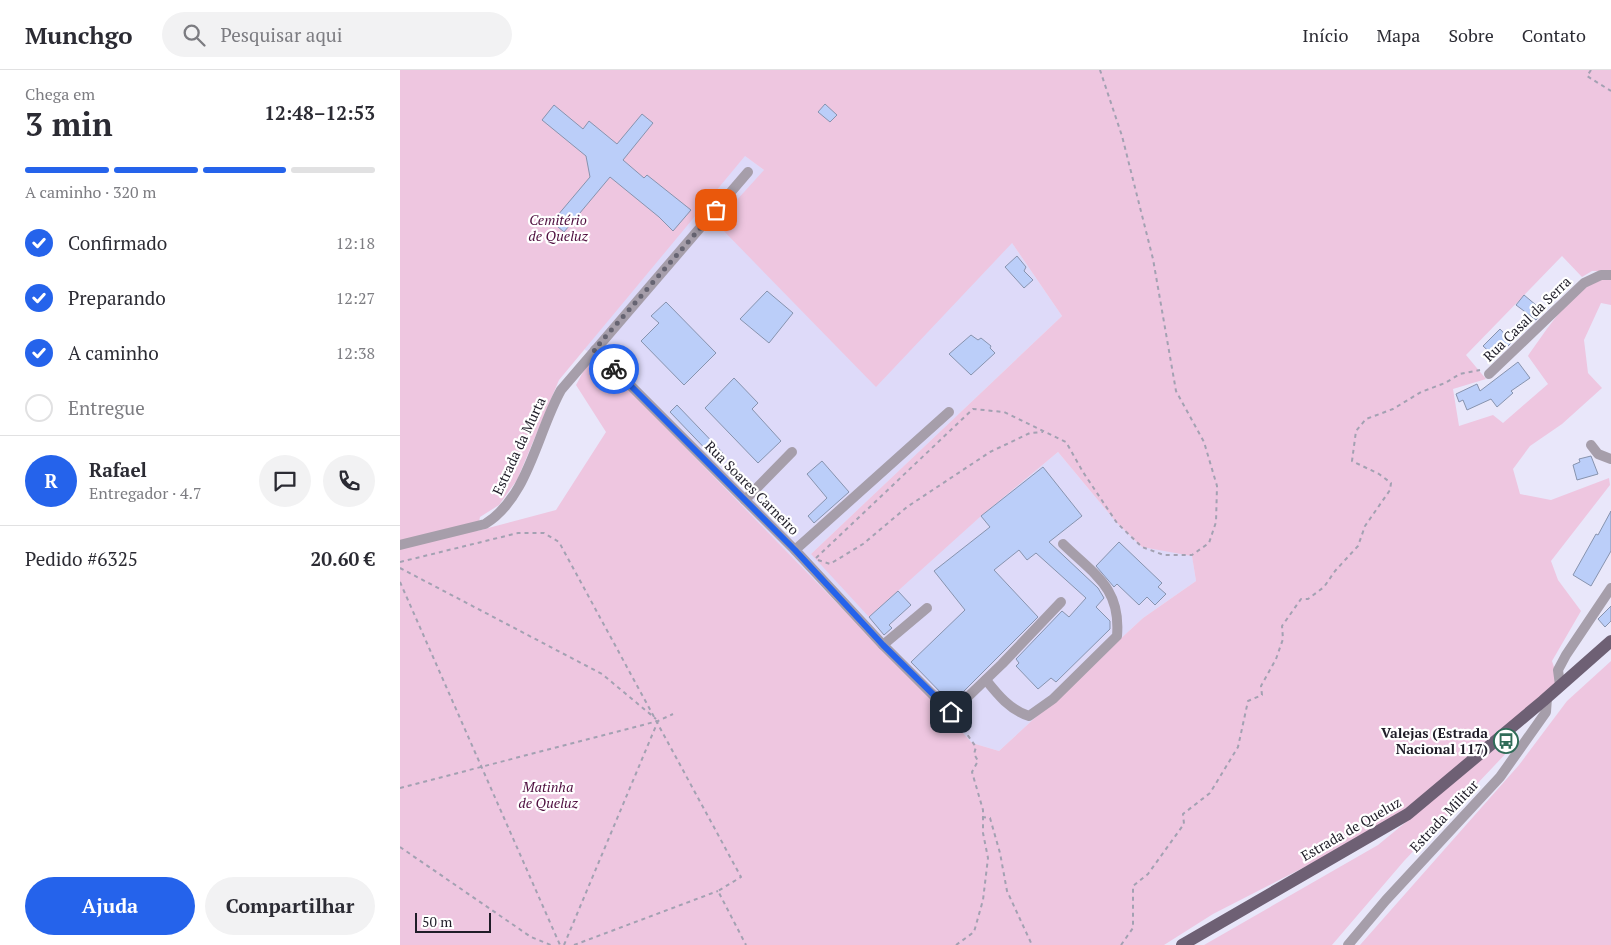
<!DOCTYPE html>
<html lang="pt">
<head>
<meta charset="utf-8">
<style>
	:root { --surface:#fff; --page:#f2f2f3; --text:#2b2b33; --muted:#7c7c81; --line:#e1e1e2; --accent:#2563eb }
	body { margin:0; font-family:"PT Serif",serif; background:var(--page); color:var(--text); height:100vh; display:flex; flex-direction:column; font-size:19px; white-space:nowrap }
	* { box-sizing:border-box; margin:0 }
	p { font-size:16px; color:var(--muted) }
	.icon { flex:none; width:28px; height:28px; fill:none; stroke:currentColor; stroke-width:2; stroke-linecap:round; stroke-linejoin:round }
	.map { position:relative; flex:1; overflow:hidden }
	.panel { display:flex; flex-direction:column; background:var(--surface); width:400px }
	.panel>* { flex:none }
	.scale { position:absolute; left:15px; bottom:12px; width:76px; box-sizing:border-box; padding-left:5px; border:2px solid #1f1d28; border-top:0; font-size:14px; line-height:18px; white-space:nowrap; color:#1f1d28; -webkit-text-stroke:4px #fff; paint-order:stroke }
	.pin { position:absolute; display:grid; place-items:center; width:42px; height:42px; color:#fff; margin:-21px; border-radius:10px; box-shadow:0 2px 8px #0006 }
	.courier { position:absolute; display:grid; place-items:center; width:50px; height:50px; margin:-25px; border:4px solid #2563eb; border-radius:50%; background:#fff; color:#222; box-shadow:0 1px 6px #0007 }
	.summary em { font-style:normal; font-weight:600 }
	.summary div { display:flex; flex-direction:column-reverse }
	.summary { display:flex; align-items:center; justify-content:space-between; height:85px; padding:0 25px }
	h1 { font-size:32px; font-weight:600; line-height:38px }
	.bar { display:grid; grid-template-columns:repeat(4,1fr); gap:8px 5px; align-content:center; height:60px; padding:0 25px }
	.bar i { height:6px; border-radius:4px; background:var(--line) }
	.bar .active { background:var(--accent) }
	.bar p { grid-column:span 4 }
	.line { display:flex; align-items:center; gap:12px; padding:0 25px; border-top:1px solid var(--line) }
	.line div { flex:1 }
	.round { display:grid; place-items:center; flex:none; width:52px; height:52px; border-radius:26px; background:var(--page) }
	ol { padding:0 25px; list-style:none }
	li { display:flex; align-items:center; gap:15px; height:55px }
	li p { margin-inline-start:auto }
	li .icon { padding:5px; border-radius:50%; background:var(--accent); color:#fff; stroke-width:4 }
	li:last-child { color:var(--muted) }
	li i { width:28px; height:28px; border:2px solid var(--line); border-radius:50% }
	.action { display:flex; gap:10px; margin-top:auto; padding:10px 25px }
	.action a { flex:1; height:58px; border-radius:30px; background:var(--accent); color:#fff; font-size:20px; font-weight:600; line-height:58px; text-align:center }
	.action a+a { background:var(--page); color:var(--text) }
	header { display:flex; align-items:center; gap:30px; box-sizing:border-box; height:70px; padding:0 25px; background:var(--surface); border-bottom:1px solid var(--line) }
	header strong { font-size:24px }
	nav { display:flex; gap:28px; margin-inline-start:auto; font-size:18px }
	.search { width:350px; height:45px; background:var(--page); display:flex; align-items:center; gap:12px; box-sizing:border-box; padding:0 18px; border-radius:28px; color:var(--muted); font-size:19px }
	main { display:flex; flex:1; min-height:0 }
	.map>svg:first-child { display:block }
</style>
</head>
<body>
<header>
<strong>Munchgo</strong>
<div class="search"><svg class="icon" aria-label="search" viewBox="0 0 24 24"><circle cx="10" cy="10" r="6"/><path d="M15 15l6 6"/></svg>Pesquisar aqui</div>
<nav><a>Início</a><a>Mapa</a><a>Sobre</a><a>Contato</a></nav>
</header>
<main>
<section class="panel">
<div class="summary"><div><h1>3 min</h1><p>Chega em</p></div><em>12:48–12:53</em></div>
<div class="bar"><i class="active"></i><i class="active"></i><i class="active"></i><i></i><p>A caminho · 320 m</p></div>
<ol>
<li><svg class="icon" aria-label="check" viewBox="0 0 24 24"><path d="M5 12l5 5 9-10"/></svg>Confirmado<p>12:18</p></li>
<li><svg class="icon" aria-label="check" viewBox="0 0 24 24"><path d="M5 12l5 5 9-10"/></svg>Preparando<p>12:27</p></li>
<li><svg class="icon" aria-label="check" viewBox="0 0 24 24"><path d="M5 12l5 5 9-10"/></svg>A caminho<p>12:38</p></li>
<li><i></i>Entregue</li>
</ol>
<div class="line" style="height:90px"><b class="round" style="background:var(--accent);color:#fff">R</b><div><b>Rafael</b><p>Entregador · 4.7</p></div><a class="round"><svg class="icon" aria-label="chat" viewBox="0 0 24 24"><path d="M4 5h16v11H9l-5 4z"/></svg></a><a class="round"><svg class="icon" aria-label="phone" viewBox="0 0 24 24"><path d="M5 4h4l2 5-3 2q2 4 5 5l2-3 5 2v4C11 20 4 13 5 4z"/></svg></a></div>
<div class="line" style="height:65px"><div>Pedido #6325</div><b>20.60 €</b></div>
<div class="action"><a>Ajuda</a><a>Compartilhar</a></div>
</section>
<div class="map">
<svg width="1211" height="875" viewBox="0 0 1211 875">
	<rect width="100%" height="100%" fill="#e9e7fa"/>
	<path fill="#dedaf9" d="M344,85L364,100L612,173L662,246L411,484L581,446L658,382L717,453L742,477L792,485L796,511L743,548L599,681L572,673L554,653L198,288L184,279Z"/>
	<g fill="#eec6e0" fill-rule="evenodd">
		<path d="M0,0H1211V201H1192L1182,207L1162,186L1066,285L1086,309L1053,319L1059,356L1093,345L1103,353L1148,314L1128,286C1144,264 1180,205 1211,209V235L1201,233L1184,270L1188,303L1202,318L1162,354L1130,376L1113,399L1120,424L1151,430L1209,408L1210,415L1151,491L1158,510L1181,541L1152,591L1160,615L1008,744L813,844L764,875H0ZM345,86L364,100L316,153L476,317L612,173L662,246L411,484L469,547L581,446L658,382L717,453L742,477L792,486L796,511L743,548L599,681L572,673L554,653L198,288L195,280L176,315L206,362L156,440L77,461L80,447L99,435L117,410L159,310Z"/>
		<path d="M1211,591V875H960L1119,695L1167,631Z"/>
		<path d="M1112,677L1004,791L932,875H804L978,775L1096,678Z"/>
	</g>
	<g fill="#bbcef9" stroke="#8793ae">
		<path d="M425,34L437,45L430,52L418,42Z"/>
		<path d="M154,35L183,59L189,51L217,74L242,44L253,53L223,90L244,108L247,105L291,140L273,161L259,147L210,107L164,162L152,152L190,107L186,86L142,50Z"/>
		<path d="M617,186L626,197L624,201L633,210L624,218L605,197Z"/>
		<path d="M367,221L393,243L369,273L340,249Z"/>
		<path d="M1124,225L1136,235L1134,239L1139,246L1136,250L1116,235Z"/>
		<path d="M266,232L316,283L284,315L241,271L259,253L251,246Z"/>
		<path d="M1100,259L1112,272L1096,288L1083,276Z"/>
		<path d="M571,265L578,270L581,268L591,276L590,278L595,283L571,305L549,284Z"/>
		<path d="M1118,292L1130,308L1111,321L1113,323L1097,337L1091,329L1067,340L1063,330L1059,332L1056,324L1077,314L1080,321Z"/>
		<path d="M334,308L358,333L352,339L381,371L358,393L305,338Z"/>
		<path d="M277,335L323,383L316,390L270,342Z"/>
		<path d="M1191,386L1198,404L1177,410L1173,395L1180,392L1179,389Z"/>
		<path d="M422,391L449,422L414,453L408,446L427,428L407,404Z"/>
		<path d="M643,397L682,446L649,472L698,518L704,528L696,537L710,551V559L656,612L651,608L638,619L616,596L619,593L616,589L662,541L669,547L686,528L636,483L627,490L619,480L594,500L638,547L557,628L553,623L547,629L511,592L565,540L534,501L590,457L581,446Z"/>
		<path d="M1211,441V481L1191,516L1173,505L1196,464L1198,465Z"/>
		<path d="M719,472L762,513L758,517L766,524L755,535L747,527L739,535L717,514L714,517L696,496Z"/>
		<path d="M498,521L511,535L489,555L492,558L484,565L469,547Z"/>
		<path d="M1211,536V551L1205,557L1198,549Z"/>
	</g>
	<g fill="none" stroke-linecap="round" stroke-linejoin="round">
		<g stroke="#a3a1b2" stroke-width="2" stroke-dasharray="4 4" stroke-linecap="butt">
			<path d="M1191,0L1187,6L1211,21"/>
			<path d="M416,488L573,339L604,342L666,372L683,402L717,453L742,477L764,485H792L809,473L816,452L817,416L804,372L776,321L753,189L722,66L700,0"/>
			<path d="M418,490L430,494L463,474L507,437L590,382L630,363L643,362"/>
			<path d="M0,492L118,463H144L159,472L341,807L318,821L346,875"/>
			<path d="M0,498L202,604L256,649"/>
			<path d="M0,512L160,875"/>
			<path d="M0,718L258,651L273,644"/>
			<path d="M582,747L590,748L600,783L607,821L632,875"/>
			<path d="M0,777L131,867L151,875"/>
			<path d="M164,875L258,651"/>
			<path d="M174,875L318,821"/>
			<path d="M556,875L574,862L583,830L588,788L583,763V740L572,702L578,691L574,684L576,677L557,650"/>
			<path d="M721,875L733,858V816L748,804L784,754L783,744L810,723L838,677L848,631L862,625L861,616L876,589L883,569L882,556L901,529H908L924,517L935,501L958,476L965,456L990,420L991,413L979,404L952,391L956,361L966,349L993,339L1021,322L1045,313L1060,304L1080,300"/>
		</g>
		<g stroke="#a69eaa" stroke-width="10">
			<path d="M195,280L395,480L483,575L551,643L602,594L661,532"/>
			<path d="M1089,304L1184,213L1201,205H1211"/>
			<path d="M1191,375L1198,384L1211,389"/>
			<path d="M345,430L392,382"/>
			<path d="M0,475L85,454C128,428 137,363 161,320L348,102"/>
			<path d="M395,480L549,342"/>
			<path d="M483,575L527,538"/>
			<path d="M586,610C598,625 610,640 629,646L653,629L717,566C721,518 695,505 663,474"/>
			<path d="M1160,615L1158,600L1166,585L1211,518"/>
			<path d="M948,875L986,830L1100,707L1146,642L1147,628"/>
		</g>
		<path stroke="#6e6074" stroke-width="12" d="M782,875L1008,744L1143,631L1211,571"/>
	</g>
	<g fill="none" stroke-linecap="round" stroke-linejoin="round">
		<path stroke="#666472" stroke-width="5" stroke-dasharray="0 9" d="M214,299L194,280L316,140"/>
		<path stroke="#2563eb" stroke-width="6" d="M214,299L395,480L483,575L551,642"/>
	</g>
	<defs>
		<symbol id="bus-ring" viewBox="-11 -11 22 22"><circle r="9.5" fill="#fff" stroke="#2f6c58" stroke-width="1.5"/><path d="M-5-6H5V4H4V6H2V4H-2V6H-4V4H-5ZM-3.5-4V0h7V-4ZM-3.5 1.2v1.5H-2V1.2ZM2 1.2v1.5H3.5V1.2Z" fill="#2f6c58"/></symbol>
	</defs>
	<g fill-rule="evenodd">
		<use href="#bus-ring" x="1092" y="657" width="28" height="28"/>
	</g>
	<g text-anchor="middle" stroke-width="4.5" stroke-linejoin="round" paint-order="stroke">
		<g font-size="14" font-style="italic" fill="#4f0f3f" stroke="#fff">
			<text x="158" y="155">Cemitério<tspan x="158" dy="16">de Queluz</tspan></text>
			<text x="148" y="722">Matinha<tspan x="148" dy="16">de Queluz</tspan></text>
		</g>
		<g font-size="14" fill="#1f1d28" stroke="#fff">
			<text transform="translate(1127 249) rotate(-44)" y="5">Rua Casal da Serra</text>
			<text transform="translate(119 376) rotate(-65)" y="5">Estrada da Murta</text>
			<text transform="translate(352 418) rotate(45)" y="5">Rua Soares Carneiro</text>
			<text transform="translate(1044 746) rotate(-47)" y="5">Estrada Militar</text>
			<text transform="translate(951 759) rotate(-30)" y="5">Estrada de Queluz</text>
		</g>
		<g font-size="14" font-weight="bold" fill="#1f1d28" stroke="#fff" text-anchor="end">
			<text x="1088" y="668">Valejas (Estrada<tspan x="1088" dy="16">Nacional 117)</tspan></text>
		</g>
	</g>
</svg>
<div class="scale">50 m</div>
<div class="pin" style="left:316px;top:140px;background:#ea580c"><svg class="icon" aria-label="bag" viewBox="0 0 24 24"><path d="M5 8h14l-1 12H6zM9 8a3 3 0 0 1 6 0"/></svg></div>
<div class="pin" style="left:551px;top:642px;background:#1f2937"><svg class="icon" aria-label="home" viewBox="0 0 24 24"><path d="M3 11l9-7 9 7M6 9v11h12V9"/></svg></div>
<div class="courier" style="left:214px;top:299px"><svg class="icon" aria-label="bike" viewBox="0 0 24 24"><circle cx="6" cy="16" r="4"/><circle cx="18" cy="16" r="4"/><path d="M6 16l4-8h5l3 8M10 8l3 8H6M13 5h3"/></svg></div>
</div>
</main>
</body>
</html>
